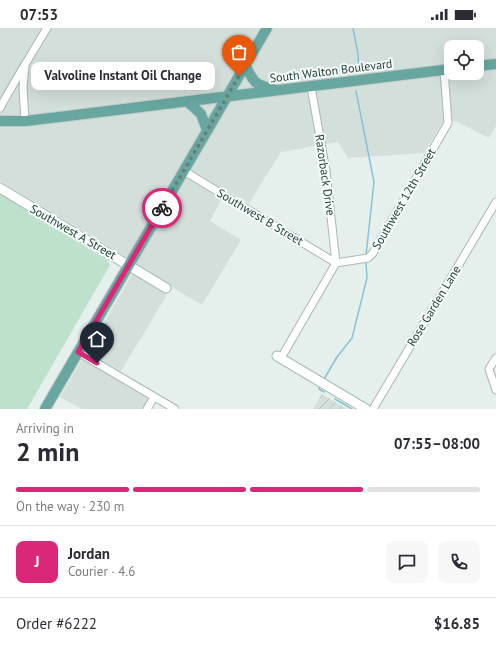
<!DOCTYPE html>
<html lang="en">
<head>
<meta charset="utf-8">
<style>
	:root { --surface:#fff; --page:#f7f7f7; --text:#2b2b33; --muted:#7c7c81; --line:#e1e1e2; --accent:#db2777 }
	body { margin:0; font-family:"PT Sans",sans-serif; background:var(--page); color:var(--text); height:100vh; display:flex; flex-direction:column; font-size:15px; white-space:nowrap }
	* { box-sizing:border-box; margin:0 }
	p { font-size:13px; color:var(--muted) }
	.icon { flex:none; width:22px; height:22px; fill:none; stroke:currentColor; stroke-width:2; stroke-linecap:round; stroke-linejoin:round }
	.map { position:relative; height:381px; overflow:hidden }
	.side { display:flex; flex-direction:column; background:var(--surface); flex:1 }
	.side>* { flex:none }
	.buttons { position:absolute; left:444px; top:12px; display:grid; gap:8px }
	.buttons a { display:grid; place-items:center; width:40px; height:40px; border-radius:8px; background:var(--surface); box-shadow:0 4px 16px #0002; font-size:20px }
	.pin { position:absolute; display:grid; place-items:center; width:34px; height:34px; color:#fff; margin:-41px -17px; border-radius:50% 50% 50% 0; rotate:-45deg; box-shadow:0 0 4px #0007 }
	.pin .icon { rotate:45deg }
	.courier { position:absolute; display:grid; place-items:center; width:40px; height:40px; margin:-20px; border:3px solid #db2777; border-radius:50%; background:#fff; color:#222; box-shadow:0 1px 5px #0007 }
	.bubble { position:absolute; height:28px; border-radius:8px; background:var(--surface); box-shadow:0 4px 16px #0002; font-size:13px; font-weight:700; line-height:28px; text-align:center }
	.summary em { font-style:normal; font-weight:700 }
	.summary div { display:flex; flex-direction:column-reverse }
	.summary { display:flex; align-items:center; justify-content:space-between; height:68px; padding:0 16px }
	h1 { font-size:26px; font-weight:700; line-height:30px }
	.bar { display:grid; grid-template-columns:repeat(4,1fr); gap:6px 4px; align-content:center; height:48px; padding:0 16px }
	.bar i { height:5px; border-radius:3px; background:var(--line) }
	.bar .on { background:var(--accent) }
	.bar p { grid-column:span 4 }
	.line { display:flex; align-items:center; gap:10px; padding:0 16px; border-top:1px solid var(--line) }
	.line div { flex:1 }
	.round { display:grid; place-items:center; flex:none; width:42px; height:42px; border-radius:8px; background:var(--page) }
	.status { display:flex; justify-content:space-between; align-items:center; height:28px; padding:0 20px; background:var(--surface); direction:ltr }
	.status svg { height:11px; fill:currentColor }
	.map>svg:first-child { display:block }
</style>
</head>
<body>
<div class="status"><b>07:53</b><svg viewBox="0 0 49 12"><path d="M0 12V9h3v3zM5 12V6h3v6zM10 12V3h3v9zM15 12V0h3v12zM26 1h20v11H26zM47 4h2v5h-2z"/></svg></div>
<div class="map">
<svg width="496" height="381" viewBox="0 0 496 381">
	<defs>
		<pattern id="industrial-furrows" width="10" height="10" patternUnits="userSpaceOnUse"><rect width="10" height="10" fill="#d3dfdb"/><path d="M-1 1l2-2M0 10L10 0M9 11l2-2" fill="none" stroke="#b5c1bd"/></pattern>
	</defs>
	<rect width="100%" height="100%" fill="#e5efec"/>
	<g fill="#d3dfdb" fill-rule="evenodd">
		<path d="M0,0H496V98L489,110L456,93L443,94L424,125L348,130L338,114L281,124L249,175L226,162L210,193L241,212L202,277L170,258L165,270L121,343L87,325L138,236L0,153ZM451,19H477V45H451Z"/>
		<path d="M82,331L152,371L145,381H82L60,369Z"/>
	</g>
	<path fill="url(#industrial-furrows)" d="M322,366L338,376L347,381H313Z"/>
	<path fill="#bde1cb" d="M0,166L107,232L110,237L27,381H0Z"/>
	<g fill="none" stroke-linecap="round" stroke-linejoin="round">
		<g stroke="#8ac1d7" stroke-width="1.5">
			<path d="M353,0L358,26L359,42"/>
			<path d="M356,63L374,154L366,227"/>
			<path d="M324,351L337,329L352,310L367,250L366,235"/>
			<path d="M320,358L319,361L324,364"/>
			<path d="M335,371L352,381"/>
		</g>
		<defs>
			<g id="street">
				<path d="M311,59L326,143L336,235"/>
				<path d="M0,80C15,52 31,27 47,0"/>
				<path d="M25,93L23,59L25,38"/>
				<path d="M184,143L336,235"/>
				<path d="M78,324L175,381"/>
				<path d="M281,330L336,235L368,230L373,225L448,95L444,42"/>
				<path d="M496,330L489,341L496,362"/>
				<path d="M147,381L154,369"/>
				<path d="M373,381L496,174"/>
			</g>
			<g id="secondary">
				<path d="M0,160L166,260"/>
				<path d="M277,328L366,381"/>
			</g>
			<g id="primary">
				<path d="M245,37C254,54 253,56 273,61"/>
				<path d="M477,38L496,36"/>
				<path d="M188,74L201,86L207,102"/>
				<path d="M0,93H25L59,89L451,41"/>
				<path d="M45,381L267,0"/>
			</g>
		</defs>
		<use href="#street" stroke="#a7b8b4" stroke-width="9"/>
		<use href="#secondary" stroke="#a3bcb6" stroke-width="11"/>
		<use href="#primary" stroke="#c1cac9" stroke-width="12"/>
		<use href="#street" stroke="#fff" stroke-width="7"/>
		<use href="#secondary" stroke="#fff" stroke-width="9"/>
		<use href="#primary" stroke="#67a79f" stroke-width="10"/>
	</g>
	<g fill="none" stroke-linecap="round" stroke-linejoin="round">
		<path stroke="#667f7b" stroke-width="4" stroke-dasharray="0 7.2" d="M162,180L239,48"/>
		<path stroke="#db2777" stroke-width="5" d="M97,335L78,324L162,180"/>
	</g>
	<g text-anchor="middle" stroke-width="4" stroke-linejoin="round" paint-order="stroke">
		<g font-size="12" fill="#22433e" stroke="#f6fbf9">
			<text transform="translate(331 43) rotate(-7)" y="4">South Walton Boulevard</text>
			<text transform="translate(325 147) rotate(82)" y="4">Razorback Drive</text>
			<text transform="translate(404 171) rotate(-60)" y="4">Southwest 12th Street</text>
			<text transform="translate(260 189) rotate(31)" y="4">Southwest B Street</text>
			<text transform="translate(73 204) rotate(30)" y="4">Southwest A Street</text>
			<text transform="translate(434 278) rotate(-59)" y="4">Rose Garden Lane</text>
		</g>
	</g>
</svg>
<div class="buttons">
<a><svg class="icon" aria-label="locate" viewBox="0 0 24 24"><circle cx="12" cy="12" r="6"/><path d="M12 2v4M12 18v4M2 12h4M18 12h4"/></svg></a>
</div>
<div class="pin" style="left:239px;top:48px;background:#ea580c"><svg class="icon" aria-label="bag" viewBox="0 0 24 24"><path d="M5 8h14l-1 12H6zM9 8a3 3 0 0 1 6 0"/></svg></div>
<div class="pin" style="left:97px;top:335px;background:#1f2937"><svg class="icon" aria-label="home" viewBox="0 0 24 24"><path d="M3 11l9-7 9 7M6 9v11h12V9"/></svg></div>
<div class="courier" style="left:162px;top:180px"><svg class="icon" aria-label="bike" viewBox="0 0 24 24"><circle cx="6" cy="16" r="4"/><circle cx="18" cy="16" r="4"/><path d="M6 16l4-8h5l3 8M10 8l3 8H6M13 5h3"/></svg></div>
<div class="bubble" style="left:31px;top:34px;width:184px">Valvoline Instant Oil Change</div>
</div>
<section class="side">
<div class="summary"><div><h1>2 min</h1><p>Arriving in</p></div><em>07:55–08:00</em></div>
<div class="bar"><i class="on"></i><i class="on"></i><i class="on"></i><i></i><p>On the way · 230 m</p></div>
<div class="line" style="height:72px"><b class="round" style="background:var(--accent);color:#fff">J</b><div><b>Jordan</b><p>Courier · 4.6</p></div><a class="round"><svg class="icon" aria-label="chat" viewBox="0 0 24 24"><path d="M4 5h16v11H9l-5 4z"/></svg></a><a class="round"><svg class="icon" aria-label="phone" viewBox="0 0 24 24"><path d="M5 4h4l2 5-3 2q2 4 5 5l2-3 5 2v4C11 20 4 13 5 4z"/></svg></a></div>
<div class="line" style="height:52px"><div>Order #6222</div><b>$16.85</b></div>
</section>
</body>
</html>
